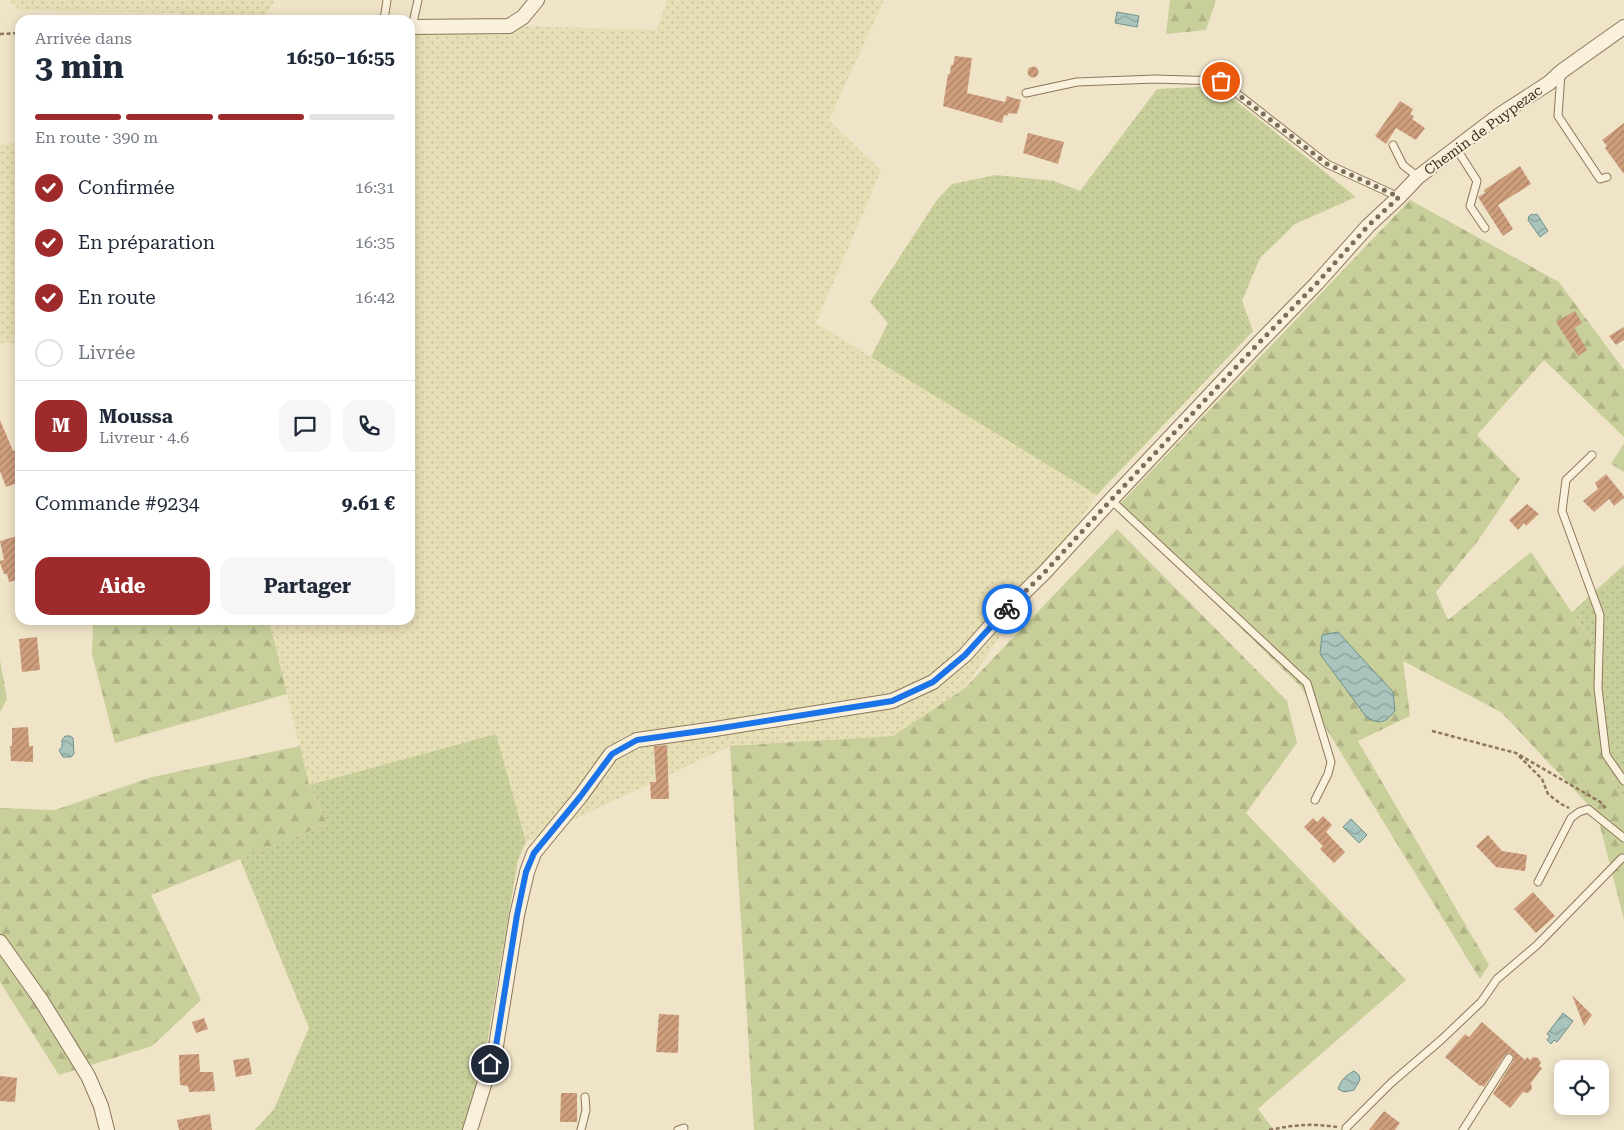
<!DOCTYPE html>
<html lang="fr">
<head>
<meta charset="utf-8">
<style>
	:root { --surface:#fff; --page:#f6f6f7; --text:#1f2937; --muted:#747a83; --line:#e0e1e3; --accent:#9e2a2b }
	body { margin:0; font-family:"Roboto Serif",serif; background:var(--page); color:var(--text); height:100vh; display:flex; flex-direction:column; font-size:19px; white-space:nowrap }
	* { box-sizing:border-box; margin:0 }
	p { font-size:16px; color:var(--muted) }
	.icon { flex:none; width:28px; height:28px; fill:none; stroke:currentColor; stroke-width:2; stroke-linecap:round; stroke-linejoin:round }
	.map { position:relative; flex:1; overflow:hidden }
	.side { position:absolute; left:15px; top:15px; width:400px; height:610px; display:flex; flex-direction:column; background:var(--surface); border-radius:15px; box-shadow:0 2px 12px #0003 }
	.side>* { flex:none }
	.buttons { position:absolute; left:1554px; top:1060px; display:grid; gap:10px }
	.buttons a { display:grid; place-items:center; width:55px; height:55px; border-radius:10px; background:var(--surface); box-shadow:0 2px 12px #0003; font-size:25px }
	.pin { position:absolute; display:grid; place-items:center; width:42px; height:42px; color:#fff; margin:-21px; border:2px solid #fff; border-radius:50%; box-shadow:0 1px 5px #0007 }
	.courier { position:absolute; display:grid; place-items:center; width:50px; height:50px; margin:-25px; border:4px solid #1a73e8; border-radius:50%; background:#fff; color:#222; box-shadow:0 1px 6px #0007 }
	.summary em { font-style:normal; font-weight:700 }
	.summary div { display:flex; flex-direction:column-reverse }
	.summary { display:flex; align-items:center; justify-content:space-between; height:85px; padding:0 20px }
	h1 { font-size:32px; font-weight:700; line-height:38px }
	.bar { display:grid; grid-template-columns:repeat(4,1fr); gap:8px 5px; align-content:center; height:60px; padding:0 20px }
	.bar i { height:6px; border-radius:4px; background:var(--line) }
	.bar .current { background:var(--accent) }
	.bar p { grid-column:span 4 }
	.line { display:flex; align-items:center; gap:12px; padding:0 20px; border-top:1px solid var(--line) }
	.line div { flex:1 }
	.round { display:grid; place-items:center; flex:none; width:52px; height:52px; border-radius:15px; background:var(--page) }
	ol { padding:0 20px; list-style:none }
	li { display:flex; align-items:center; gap:15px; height:55px }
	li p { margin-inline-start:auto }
	li .icon { padding:5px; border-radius:50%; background:var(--accent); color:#fff; stroke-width:4 }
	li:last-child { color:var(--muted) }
	li i { width:28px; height:28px; border:2px solid var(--line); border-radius:50% }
	.primary-button { display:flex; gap:10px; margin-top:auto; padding:10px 20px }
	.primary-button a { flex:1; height:58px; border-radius:15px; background:var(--accent); color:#fff; font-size:20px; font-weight:700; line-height:58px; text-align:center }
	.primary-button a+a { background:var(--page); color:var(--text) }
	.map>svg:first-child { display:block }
</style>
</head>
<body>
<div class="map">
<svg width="1624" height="1130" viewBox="0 0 1624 1130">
	<defs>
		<pattern id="farmland-dots" width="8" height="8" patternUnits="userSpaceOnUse" patternTransform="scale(1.25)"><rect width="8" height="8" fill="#e6deb5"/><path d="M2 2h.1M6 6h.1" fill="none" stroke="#c6bf9b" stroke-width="1.8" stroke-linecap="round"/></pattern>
		<pattern id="grass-dots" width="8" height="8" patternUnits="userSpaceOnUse" patternTransform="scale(1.25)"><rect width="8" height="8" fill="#c9cf9b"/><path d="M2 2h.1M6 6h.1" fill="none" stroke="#aeb285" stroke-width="1.8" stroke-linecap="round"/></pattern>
		<pattern id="forest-firs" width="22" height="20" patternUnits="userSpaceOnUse" patternTransform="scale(1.25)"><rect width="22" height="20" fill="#c9cf9b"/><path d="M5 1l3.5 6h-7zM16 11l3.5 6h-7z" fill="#aeb285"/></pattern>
		<pattern id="water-waves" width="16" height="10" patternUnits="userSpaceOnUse" patternTransform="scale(1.25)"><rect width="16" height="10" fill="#a9c4bc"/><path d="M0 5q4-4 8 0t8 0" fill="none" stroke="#8ba098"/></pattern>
		<pattern id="building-hatch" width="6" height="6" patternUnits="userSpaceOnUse" patternTransform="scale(1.25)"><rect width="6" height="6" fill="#cf9f7d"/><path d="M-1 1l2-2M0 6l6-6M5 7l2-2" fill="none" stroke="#a98266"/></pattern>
	</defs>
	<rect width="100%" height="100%" fill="#f0e4c8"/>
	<g fill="url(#farmland-dots)">
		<path d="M10,0H275L263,18L321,20H182L181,13L19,10Z"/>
		<path d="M667,0H884L829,120L881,171L816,323L1097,495L964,689L893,736L730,746L526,842L496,734L309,785L269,620H410V23L657,30Z"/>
		<path d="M20,143V343H0V144Z"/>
	</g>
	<g fill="url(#grass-dots)">
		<path d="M1199,87L1221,89L1356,197L1295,224L1260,258L1242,301L1253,331L1097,495L871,357L888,323L870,302L937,200L952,184L996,175L1054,181L1080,191L1157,89Z"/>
		<path d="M1624,565V798L1613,782L1590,639L1572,612Z"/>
		<path d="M496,734L526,842L518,860L484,1061L462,1130H255L274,1109L309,1028L240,859L327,824L309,785Z"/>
	</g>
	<g fill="url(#forest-firs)">
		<path d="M1170,0H1216L1206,30L1166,34Z"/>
		<path d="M1410,200L1559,282L1624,370V437L1544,360L1477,435L1520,479L1477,542L1436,592L1448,620L1531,552L1590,639L1613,782L1624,798V920L1597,814L1501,712L1403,661L1410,716L1358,741L1489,965L1480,979L1300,686L1117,507Z"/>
		<path d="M1624,443V472L1611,464Z"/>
		<path d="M1117,529L1287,701L1297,743L1246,813L1406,980L1258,1109L1274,1130H754L730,746L893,736L964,689Z"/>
		<path d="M93,620H269L287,694L115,743L92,654Z"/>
		<path d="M0,660L7,699L0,712Z"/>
		<path d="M300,746L309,785L327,824L151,895L201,1000L152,1046L59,1075L0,982V808L55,810L152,777Z"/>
	</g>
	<g fill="url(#water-waves)" stroke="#6f938a">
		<path d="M1117,12L1139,16L1137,27L1115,23Z"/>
		<path d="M1532,214L1534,215L1537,214L1548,231L1540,237L1528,220L1529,216Z"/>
		<path d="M1338,632L1393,692L1395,711C1385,722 1382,725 1367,718L1320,654L1322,635Z"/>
		<path d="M65,736H70L73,738L74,754L71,757H63L59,750L62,747V740Z"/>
		<path d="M1351,819L1367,835L1359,843L1343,827Z"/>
		<path d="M1563,1013L1573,1021L1557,1042L1554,1040L1551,1044L1547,1040L1550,1036L1547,1034Z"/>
		<path d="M1354,1071L1359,1075L1360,1080L1354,1090L1344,1092L1338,1089C1341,1080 1346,1075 1354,1071Z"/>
	</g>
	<g fill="url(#building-hatch)">
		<path d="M955,56L972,58L967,93L1005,102L1007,96L1021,100L1017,114L1009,113L1007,116L1004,115L1002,123L943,106L948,74H950L951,65H953Z"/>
		<circle cx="1033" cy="72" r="5.5"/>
		<path d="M1400,101L1413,109L1410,114L1414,116L1412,119L1425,128L1416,140L1396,128L1386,144L1375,136Z"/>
		<path d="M1624,123V174L1605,148L1607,146L1602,140Z"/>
		<path d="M1028,133L1064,142L1058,164L1023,153Z"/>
		<path d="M1520,166L1531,184L1498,205L1513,229L1503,236L1478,197L1485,193L1484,190Z"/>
		<path d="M1575,311L1582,323L1574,328L1587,350L1578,356L1556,322Z"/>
		<path d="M1624,327V340L1616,345L1609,336Z"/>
		<path d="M0,420L13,451L17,450L20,457V482L6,487L0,471Z"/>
		<path d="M1606,474L1624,496V498L1614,506L1609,499L1594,512L1583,501L1598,489L1595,483Z"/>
		<path d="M1527,504L1539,514L1526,526L1524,523L1518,530L1509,520Z"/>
		<path d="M20,535V579L9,582L7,574H4L0,563V561L4,560L0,541Z"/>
		<path d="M37,637L40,670L22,672L19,639Z"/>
		<path d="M28,727L29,746H33V762L11,761L10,746H12V728Z"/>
		<path d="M667,745L669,799H651L650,782H656L654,746Z"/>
		<path d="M1323,816L1332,825L1326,832L1345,852L1334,863L1320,849L1323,846L1304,827L1313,818L1317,822Z"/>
		<path d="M1488,835L1502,851L1527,855L1525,871L1496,867L1476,846Z"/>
		<path d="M1533,892L1555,916L1536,933L1514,909Z"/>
		<path d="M1572,995L1592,1015L1584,1026Z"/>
		<path d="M659,1014L679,1015L678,1053L656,1052Z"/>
		<path d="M204,1018L208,1029L196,1033L192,1022Z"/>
		<path d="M1482,1022L1525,1060L1527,1057L1530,1060L1533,1057L1538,1058L1541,1063L1539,1066L1542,1068L1531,1083L1532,1089L1528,1093L1523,1092L1510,1108L1493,1094L1513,1061L1514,1058L1512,1054L1509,1053L1505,1055L1484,1087L1481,1085L1480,1086L1445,1057L1465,1034L1469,1037Z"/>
		<path d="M199,1054L200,1072H213L215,1091L189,1092L188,1086L180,1085L179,1055Z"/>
		<path d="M249,1058L252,1074L236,1077L233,1060Z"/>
		<path d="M0,1076L17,1078L15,1102L0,1101Z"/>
		<path d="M561,1093H577V1122H560Z"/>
		<path d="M1384,1111L1400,1123L1395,1130H1369Z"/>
		<path d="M210,1114L212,1130H179L177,1120Z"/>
	</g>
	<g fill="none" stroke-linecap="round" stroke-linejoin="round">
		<defs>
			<g id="service">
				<path d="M384,20L387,0"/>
				<path d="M412,27L418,0"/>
				<path d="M1561,74L1558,116L1600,179L1607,177"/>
				<path d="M1026,93L1077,82L1155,79L1221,81L1327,164L1399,197"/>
				<path d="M1393,145L1403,165L1418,177"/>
				<path d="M1456,148L1477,181L1470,206L1485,228"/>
				<path d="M1592,455L1566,480L1562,511L1600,615L1598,688L1606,755L1624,781"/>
				<path d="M1111,500L1307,683L1331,762L1328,774L1315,800"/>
				<path d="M1538,882L1571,818L1579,812L1588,809L1624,838"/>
				<path d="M581,1130L586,1110L585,1097"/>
				<path d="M678,1130L684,1128"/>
				<path d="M1346,1130V1128L1391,1083L1441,1040L1481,1002L1497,979L1537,945L1622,858H1624"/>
				<path d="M1463,1130L1509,1058"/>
			</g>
			<g id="minor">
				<path d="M410,27L509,26L523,17L537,0"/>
				<path d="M0,942L41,1000L88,1076L101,1106L107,1130"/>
				<path d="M470,1130L496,1046L517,915L527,872L534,853L580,797L611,754L637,740L715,729L892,701L933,682L965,655L996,620L1044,573L1111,500L1255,347L1317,283L1368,226L1399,197L1418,177L1498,116L1549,83L1562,71L1624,27"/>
			</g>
		</defs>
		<use href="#service" stroke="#8d765c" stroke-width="9"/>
		<use href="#minor" stroke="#8d765c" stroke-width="16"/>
		<g stroke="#8d765c" stroke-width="2.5" stroke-dasharray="4 2.5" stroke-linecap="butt">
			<path d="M0,34L20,33"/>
			<path d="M1432,731L1516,753L1602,803L1606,809"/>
			<path d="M1519,756L1542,779L1548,794L1561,804L1569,808"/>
			<path d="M1269,1130C1294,1125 1311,1123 1337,1127"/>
		</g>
		<use href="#service" stroke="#faf1dc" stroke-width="7"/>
		<use href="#minor" stroke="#faf1dc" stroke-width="14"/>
	</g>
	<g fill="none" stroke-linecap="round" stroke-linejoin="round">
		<path stroke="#7c6e5b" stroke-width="5" stroke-dasharray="0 9" d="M1007,609L1044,573L1111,500L1255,347L1317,283L1368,226L1399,197L1327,164L1221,81"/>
		<path stroke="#1a73e8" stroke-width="6" d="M490,1064L496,1046L517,915L526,872L534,853L580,797L612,754L637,740L715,729L892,701L933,682L965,655L1007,609"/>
	</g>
	<g text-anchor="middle" stroke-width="4.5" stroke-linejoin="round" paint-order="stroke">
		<g font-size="14" fill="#3d2e20" stroke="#f7eed8">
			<text transform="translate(1483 130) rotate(-36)" y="5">Chemin de Puypezac</text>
		</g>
	</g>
</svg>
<div class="buttons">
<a><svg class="icon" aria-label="locate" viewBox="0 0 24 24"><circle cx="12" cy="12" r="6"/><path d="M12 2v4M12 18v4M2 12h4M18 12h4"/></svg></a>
</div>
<div class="pin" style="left:1221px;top:81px;background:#ea580c"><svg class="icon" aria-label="bag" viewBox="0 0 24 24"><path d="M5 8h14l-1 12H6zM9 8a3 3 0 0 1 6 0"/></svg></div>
<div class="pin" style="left:490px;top:1064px;background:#1f2937"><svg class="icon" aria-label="home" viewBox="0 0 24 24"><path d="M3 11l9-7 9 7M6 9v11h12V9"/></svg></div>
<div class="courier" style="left:1007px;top:609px"><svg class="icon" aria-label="bike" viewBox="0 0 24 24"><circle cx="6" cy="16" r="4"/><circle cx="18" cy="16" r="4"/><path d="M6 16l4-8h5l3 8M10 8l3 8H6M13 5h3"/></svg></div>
<section class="side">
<div class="summary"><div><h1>3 min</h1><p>Arrivée dans</p></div><em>16:50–16:55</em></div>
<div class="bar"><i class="current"></i><i class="current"></i><i class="current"></i><i></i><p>En route · 390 m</p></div>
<ol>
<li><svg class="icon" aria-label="check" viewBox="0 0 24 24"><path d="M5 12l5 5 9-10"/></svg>Confirmée<p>16:31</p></li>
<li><svg class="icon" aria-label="check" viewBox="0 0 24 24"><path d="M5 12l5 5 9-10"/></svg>En préparation<p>16:35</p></li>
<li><svg class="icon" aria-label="check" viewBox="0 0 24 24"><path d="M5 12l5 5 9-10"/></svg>En route<p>16:42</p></li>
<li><i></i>Livrée</li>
</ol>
<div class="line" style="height:90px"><b class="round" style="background:var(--accent);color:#fff">M</b><div><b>Moussa</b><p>Livreur · 4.6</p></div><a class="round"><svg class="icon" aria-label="chat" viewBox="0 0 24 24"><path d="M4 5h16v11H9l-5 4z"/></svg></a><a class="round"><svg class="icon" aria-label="phone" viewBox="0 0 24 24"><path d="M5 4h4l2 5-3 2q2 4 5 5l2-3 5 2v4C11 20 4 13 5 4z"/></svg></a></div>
<div class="line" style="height:65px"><div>Commande #9234</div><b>9.61 €</b></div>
<div class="primary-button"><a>Aide</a><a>Partager</a></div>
</section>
</div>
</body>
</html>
